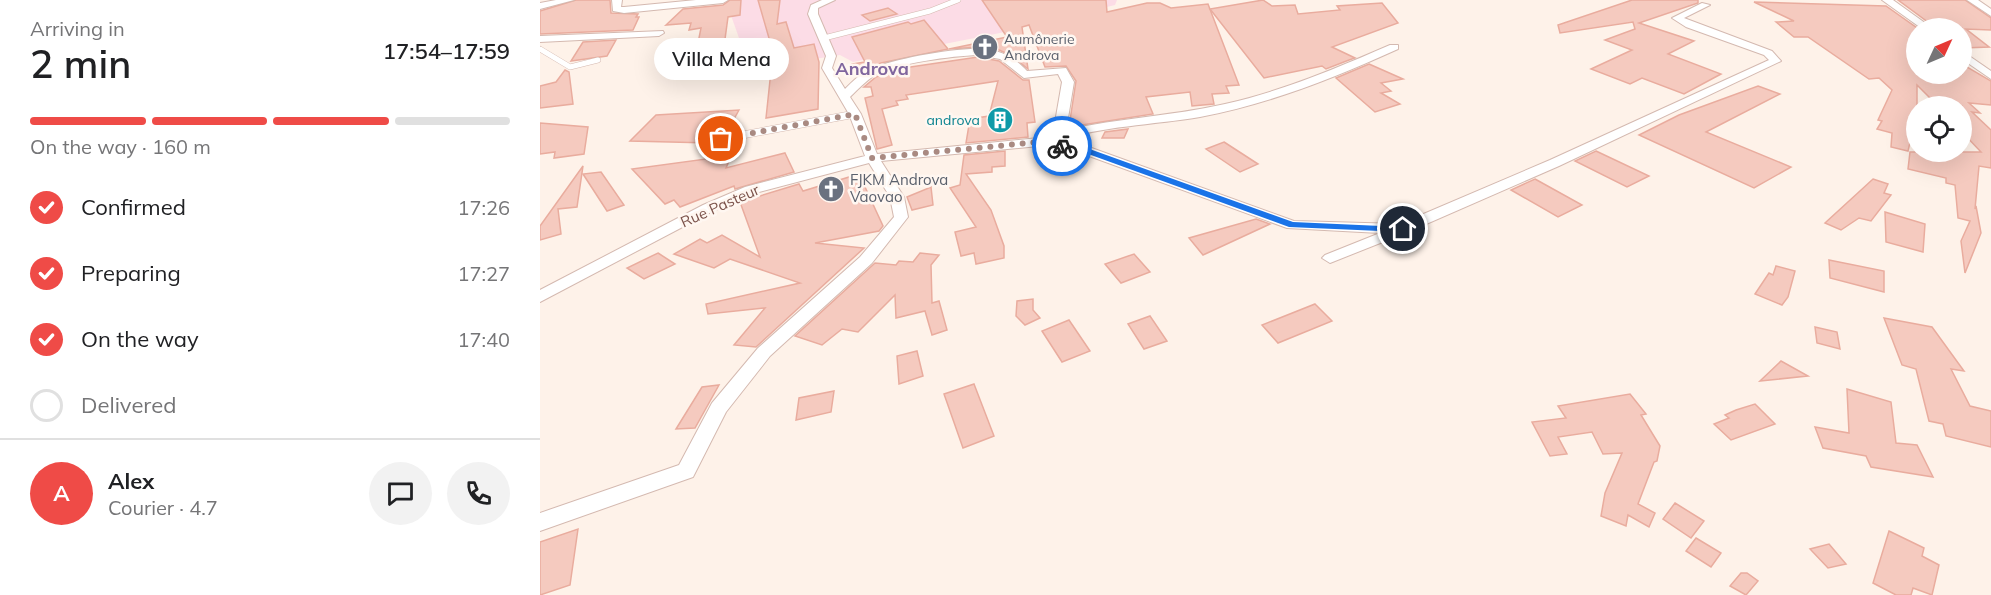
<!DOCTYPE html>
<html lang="en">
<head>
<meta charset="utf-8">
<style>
	:root { --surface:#fff; --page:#f2f2f2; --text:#202124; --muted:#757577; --line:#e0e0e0; --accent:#ef4b47 }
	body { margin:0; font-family:Mulish,sans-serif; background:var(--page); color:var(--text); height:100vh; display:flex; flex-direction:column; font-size:22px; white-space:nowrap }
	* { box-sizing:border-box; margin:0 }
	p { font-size:20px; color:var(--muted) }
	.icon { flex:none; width:33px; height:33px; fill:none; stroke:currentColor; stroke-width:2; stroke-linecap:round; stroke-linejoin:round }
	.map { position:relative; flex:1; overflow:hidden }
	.panel { display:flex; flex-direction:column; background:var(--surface); width:540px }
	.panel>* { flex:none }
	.needle { width:39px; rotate:46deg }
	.buttons { position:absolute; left:1366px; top:18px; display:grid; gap:12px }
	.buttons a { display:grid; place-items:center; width:66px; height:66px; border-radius:50%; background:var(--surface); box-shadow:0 6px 24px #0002; font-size:30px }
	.pin { position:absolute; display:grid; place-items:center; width:51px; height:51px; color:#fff; margin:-26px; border:3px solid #fff; border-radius:50%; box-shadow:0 2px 6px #0007 }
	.courier { position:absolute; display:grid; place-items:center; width:60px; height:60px; margin:-30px; border:4px solid #1a73e8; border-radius:50%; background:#fff; color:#222; box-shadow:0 2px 8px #0007 }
	.bubble { position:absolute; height:42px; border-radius:21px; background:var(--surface); box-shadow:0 6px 24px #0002; font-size:20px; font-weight:600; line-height:42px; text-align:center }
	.headline em { font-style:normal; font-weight:600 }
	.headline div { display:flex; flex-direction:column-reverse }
	.headline { display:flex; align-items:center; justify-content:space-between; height:102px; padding:0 30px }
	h1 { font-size:39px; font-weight:600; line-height:45px }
	.bar { display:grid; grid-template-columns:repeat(4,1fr); gap:9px 6px; align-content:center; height:72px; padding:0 30px }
	.bar i { height:8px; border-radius:4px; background:var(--line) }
	.bar .selected { background:var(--accent) }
	.bar p { grid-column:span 4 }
	.line { display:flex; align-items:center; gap:15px; padding:0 30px; border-top:2px solid var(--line) }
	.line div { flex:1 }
	.round { display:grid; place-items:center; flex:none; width:63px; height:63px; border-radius:32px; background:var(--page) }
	ol { padding:0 30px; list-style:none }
	li { display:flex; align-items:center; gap:18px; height:66px }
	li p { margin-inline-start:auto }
	li .icon { padding:6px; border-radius:50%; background:var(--accent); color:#fff; stroke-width:4 }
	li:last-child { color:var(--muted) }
	li i { width:33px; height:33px; border:3px solid var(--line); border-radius:50% }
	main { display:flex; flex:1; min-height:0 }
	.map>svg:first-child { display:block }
</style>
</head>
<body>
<main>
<section class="panel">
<div class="headline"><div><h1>2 min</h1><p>Arriving in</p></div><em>17:54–17:59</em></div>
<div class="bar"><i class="selected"></i><i class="selected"></i><i class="selected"></i><i></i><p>On the way · 160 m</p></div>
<ol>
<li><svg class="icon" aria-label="check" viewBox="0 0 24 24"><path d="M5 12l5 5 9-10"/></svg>Confirmed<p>17:26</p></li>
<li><svg class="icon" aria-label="check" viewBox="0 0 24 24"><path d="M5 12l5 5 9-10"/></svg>Preparing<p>17:27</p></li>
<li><svg class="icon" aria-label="check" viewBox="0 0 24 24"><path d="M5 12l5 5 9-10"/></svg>On the way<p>17:40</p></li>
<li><i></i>Delivered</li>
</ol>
<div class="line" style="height:108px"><b class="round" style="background:var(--accent);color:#fff">A</b><div><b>Alex</b><p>Courier · 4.7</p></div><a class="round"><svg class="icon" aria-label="chat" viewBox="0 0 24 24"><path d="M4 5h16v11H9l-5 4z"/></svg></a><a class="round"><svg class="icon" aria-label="phone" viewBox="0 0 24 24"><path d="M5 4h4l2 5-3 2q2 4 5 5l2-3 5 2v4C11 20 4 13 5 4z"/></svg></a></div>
</section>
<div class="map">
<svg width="1451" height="595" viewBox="0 0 1451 595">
	<rect width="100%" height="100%" fill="#fef2e9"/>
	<path fill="#fcdce6" d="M190,0H577L575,5L460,33L313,62L300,55L210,69L188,7Z"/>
	<g fill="#f5cabf" stroke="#e9ac9e" stroke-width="1.5">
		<path d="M36,0H70L71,13L98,14L96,17H99L93,30L0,34V11Z"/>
		<path d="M190,0H201L200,15L188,17L185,39L158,43L161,28L149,30L151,23L126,25L143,9L183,5Z"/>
		<path d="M218,0H240L237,24L246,22L254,48L274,44L279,62L278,109L226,118L233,52Z"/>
		<path d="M442,0H566L567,12L607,3H620L631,8L668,4L699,85L686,86L689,93L672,94L674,104L652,106L650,92L606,97L613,114L529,127L536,81L526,66L505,67L489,25L482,27L488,69L472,56L457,49L440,47L409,49L467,37Z"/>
		<path d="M723,0L732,6L755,5L758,14L800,10L797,6L842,3L858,23L792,47L815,58L809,60L786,69L782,66L724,78L670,9Z"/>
		<path d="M1092,0H1158V3L1099,23L1154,41L1128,54L1181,74L1144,94L1102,78L1090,84L1051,69L1092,50L1065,40L1095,29L1093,22L1020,33L1018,25Z"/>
		<path d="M1358,0H1425L1451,18V30L1426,29L1449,47L1423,48L1422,28H1396Z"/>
		<path d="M1214,2L1346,6L1377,28V74H1422V64L1451,81V105L1429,103L1440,113L1432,112L1451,130V168L1439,166L1435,209L1436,206L1441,233L1425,273L1421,241L1430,221L1418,218L1415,185L1406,183V178L1368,169L1370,152H1441L1422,132V106H1398L1377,85V113L1368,151L1351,147L1352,133L1337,129L1342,121L1338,120L1352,90L1339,78L1329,79L1268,37H1254L1236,22L1254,21Z"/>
		<path d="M348,8L357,14L330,21L322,15Z"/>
		<path d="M384,20L408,49L341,63L316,75L312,64L325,62L312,37L368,22L371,24Z"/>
		<path d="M76,40L67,56L31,61L43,42Z"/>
		<path d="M438,57L459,61L483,80H489L495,122L487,123L488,137L426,143L430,119L449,116L458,81L366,95L368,99L356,101L358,105L342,109L352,145L337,149L325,98L333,96L331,87H324L336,77L357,69Z"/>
		<path d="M829,64L863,79L841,83L851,91L841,93L860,104L835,112L796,78Z"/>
		<path d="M25,70L29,72L33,104L0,108V86L16,82Z"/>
		<path d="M1218,86L1240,94L1166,132L1251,167L1214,188L1099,135L1139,115Z"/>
		<path d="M199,110L189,128L168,131L170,143L90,141L116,115Z"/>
		<path d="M0,123L48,127L44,154L14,158L15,152L0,154Z"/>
		<path d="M588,129L584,138H562L565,132Z"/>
		<path d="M684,142L718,164L700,172L666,149Z"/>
		<path d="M465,151V166L452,167V172L426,174L451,210L464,246V258L436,264L434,253L421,256L415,232L436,227L410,188L420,185L424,155Z"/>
		<path d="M1056,151L1109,176L1087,187L1035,161Z"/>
		<path d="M245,153L254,172L195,189L194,186L140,207L134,200L125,204L92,169L173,158V161L190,159L186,168Z"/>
		<path d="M43,166L37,207L18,209L21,234L0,240V226Z"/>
		<path d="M61,172L84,205L67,211L43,174Z"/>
		<path d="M319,174L343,226L339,231L275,243L324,248L216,347L194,345L225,308L168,314L166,304L260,283L190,259L174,268L134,254L160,239L167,243L182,235L220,257L200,202L259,184L263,191Z"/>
		<path d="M995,179L1042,205L1018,217L971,190Z"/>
		<path d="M1333,179L1348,184L1344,193L1351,195L1331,221L1319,218L1301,230L1285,223Z"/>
		<path d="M391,187L393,205L372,210L367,197Z"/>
		<path d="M1345,212L1385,224L1383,252L1346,242Z"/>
		<path d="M716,219L730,224L663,255L649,238Z"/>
		<path d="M118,253L135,264L104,279L87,268Z"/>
		<path d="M380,253L399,255L391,265L392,303L399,301L407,330L392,335L385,311L356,318L355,295L318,332L302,329L282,345L255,336L335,263L356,265L359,261L373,262Z"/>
		<path d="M594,254L610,272L581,283L565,264Z"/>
		<path d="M1289,260L1344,271V292L1290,278Z"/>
		<path d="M1236,266L1255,271L1248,297L1242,305L1215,294L1229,273L1233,275Z"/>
		<path d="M493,299V310L500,318L485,325L476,316L477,301Z"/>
		<path d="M775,304L792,321L738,343L722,325Z"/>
		<path d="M610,316L627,341L604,349L588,324Z"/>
		<path d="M1344,318L1392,327L1424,371L1411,369L1430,406L1451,411V447L1406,436L1403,424L1389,421L1376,369L1362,365Z"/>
		<path d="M529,320L550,351L522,362L502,331Z"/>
		<path d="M1275,327L1297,332L1300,349L1277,343Z"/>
		<path d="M377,351L383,376L359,384L357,356Z"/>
		<path d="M1241,361L1268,376L1220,381Z"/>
		<path d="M434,384L454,436L423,448L404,394Z"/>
		<path d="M179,385L155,428L136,429L162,387Z"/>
		<path d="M1307,389L1351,402L1356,443L1377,445L1393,477L1331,467L1326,456L1283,448L1275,427L1309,433Z"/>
		<path d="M294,391L291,412L256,420L259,398Z"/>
		<path d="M1090,394L1106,414L1101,415L1120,446L1117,461L1114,462L1098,504L1115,513L1109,527L1088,515L1086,526L1061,516L1065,493L1082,453L1063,454L1052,432L1018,437L1027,454L1010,456L992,422L1026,418L1018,406Z"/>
		<path d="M1215,404L1235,424L1191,440L1174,424L1189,418L1185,415L1196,410Z"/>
		<path d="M1135,503L1164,521L1151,538L1123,519Z"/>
		<path d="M38,529L30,585L0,595V542Z"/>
		<path d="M1349,531L1384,548L1382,556L1399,565L1392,595L1373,588L1371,595H1356L1333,583Z"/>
		<path d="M1156,538L1181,553L1171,567L1146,551Z"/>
		<path d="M1289,544L1306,564L1288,568L1270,549Z"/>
		<path d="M1201,573H1207L1218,581L1206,595L1190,586Z"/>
	</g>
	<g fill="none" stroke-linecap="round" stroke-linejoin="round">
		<defs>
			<g id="service-far1">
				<path d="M284,38L390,11L418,0"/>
				<path d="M0,49L30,67L58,60"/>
			</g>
			<path id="service" d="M181,139L315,114"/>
			<g id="minor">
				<path d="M16,0H34L0,9V3Z"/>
				<path d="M72,0H82L81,7H84L156,0H188L183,3L84,13L73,11Z"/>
				<path d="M282,0H295L278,8V14L296,56L292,68L305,89C313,81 321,73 331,69C355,58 426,45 451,50C466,53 477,60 487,71L526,68L534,82L526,130C579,118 633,116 685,104C743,91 797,68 850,45H858V49C794,78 729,104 660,117C612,125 562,126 516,141L546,146L754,221L860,224L1010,160L1229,60L1224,55L1146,27L1132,18L1162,3L1170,5L1144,18L1232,51L1241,61L1019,166L868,232L790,263L782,258L785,255L840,233L747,228L538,152L499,146L341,161L364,197L368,217L332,263L230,356L186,412L153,477L0,531V513L139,465L172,403L218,348L320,257L354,217L350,197L329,163L215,193L173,211L0,302V290L163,205L205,187L325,156L309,114L282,68L286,56L268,14L271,5ZM438,55L460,59L484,78L518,74L522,82L513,134L499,138L337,154L321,114L310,97C318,89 326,81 335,75C357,63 412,56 438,55Z"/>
				<path d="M1342,0H1353L1392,28H1381Z"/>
				<path d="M1427,0H1438L1451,9V16Z"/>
				<path d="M123,31L124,33L119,36L0,42V36Z"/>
				<path d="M1422,51L1451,71V79L1422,59Z"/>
			</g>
		</defs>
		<use href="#service-far1" stroke="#d4b9b0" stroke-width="6"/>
		<use href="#service" stroke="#d4b9b0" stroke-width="8"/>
		<use href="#minor" stroke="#d4b9b0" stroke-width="2"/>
		<use href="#service-far1" stroke="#fff" stroke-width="5"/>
		<use href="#service" stroke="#fff" stroke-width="7"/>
		<use href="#minor" fill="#fff" fill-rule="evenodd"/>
	</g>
	<path fill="#1a73e8" d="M520,144L544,147L753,222L863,227L867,229L863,232L749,227L540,151L520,148Z"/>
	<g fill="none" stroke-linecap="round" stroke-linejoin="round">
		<path stroke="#a98a82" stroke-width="6" stroke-dasharray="0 10.8" d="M181,139L315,114L332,158L499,142L522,146"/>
	</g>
	<defs>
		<symbol id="church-disc" viewBox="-11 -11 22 22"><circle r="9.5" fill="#6b7280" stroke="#fff7f1"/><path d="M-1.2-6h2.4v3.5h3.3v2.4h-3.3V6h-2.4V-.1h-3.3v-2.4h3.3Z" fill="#fff"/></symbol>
		<symbol id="building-disc" viewBox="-11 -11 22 22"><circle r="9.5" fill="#0f9aa8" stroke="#fff7f1"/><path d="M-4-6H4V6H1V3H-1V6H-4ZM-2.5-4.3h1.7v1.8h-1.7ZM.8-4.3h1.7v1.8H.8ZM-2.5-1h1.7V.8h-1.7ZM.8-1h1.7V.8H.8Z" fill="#fff"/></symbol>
	</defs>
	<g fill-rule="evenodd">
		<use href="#church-disc" x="430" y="32" width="30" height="30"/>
		<use href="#building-disc" x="445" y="105" width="30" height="30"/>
		<use href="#church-disc" x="276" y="174" width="30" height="30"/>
	</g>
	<g text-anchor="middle" stroke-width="5" stroke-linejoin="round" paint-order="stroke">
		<g font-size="14" fill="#5b616d" stroke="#fff7f1" text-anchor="start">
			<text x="464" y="44">Aumônerie<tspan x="464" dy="16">Androva</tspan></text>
		</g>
		<g font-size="14" fill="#0d838f" stroke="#fff7f1" text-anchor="end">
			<text x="440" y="125">androva</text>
		</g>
		<g font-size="15" fill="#5b616d" stroke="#fff7f1" text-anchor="start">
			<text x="310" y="185">FJKM Androva<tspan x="310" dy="17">Vaovao</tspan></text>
		</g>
		<g font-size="15" fill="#7b524a" stroke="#fff7f1">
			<text transform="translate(180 206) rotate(-24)" y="5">Rue Pasteur</text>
		</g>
		<g font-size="18" font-weight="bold" fill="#80669e" stroke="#fff7f1">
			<text x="332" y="75">Androva</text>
		</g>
	</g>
</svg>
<div class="buttons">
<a><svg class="needle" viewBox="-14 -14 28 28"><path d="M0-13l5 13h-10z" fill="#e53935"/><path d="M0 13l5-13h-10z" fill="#757577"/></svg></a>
<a><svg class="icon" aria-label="locate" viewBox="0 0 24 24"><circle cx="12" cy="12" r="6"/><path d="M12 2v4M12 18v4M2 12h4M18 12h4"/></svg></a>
</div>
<div class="pin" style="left:181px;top:139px;background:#ea580c"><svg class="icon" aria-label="bag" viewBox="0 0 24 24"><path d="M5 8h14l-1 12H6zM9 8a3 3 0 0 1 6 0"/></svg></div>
<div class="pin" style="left:863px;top:229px;background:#1f2937"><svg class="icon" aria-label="home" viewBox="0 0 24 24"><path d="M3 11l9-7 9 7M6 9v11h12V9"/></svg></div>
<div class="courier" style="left:522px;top:146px"><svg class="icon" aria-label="bike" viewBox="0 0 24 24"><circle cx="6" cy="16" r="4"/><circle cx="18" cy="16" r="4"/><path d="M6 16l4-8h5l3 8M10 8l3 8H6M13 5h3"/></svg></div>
<div class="bubble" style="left:114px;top:38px;width:135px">Villa Mena</div>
</div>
</main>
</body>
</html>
